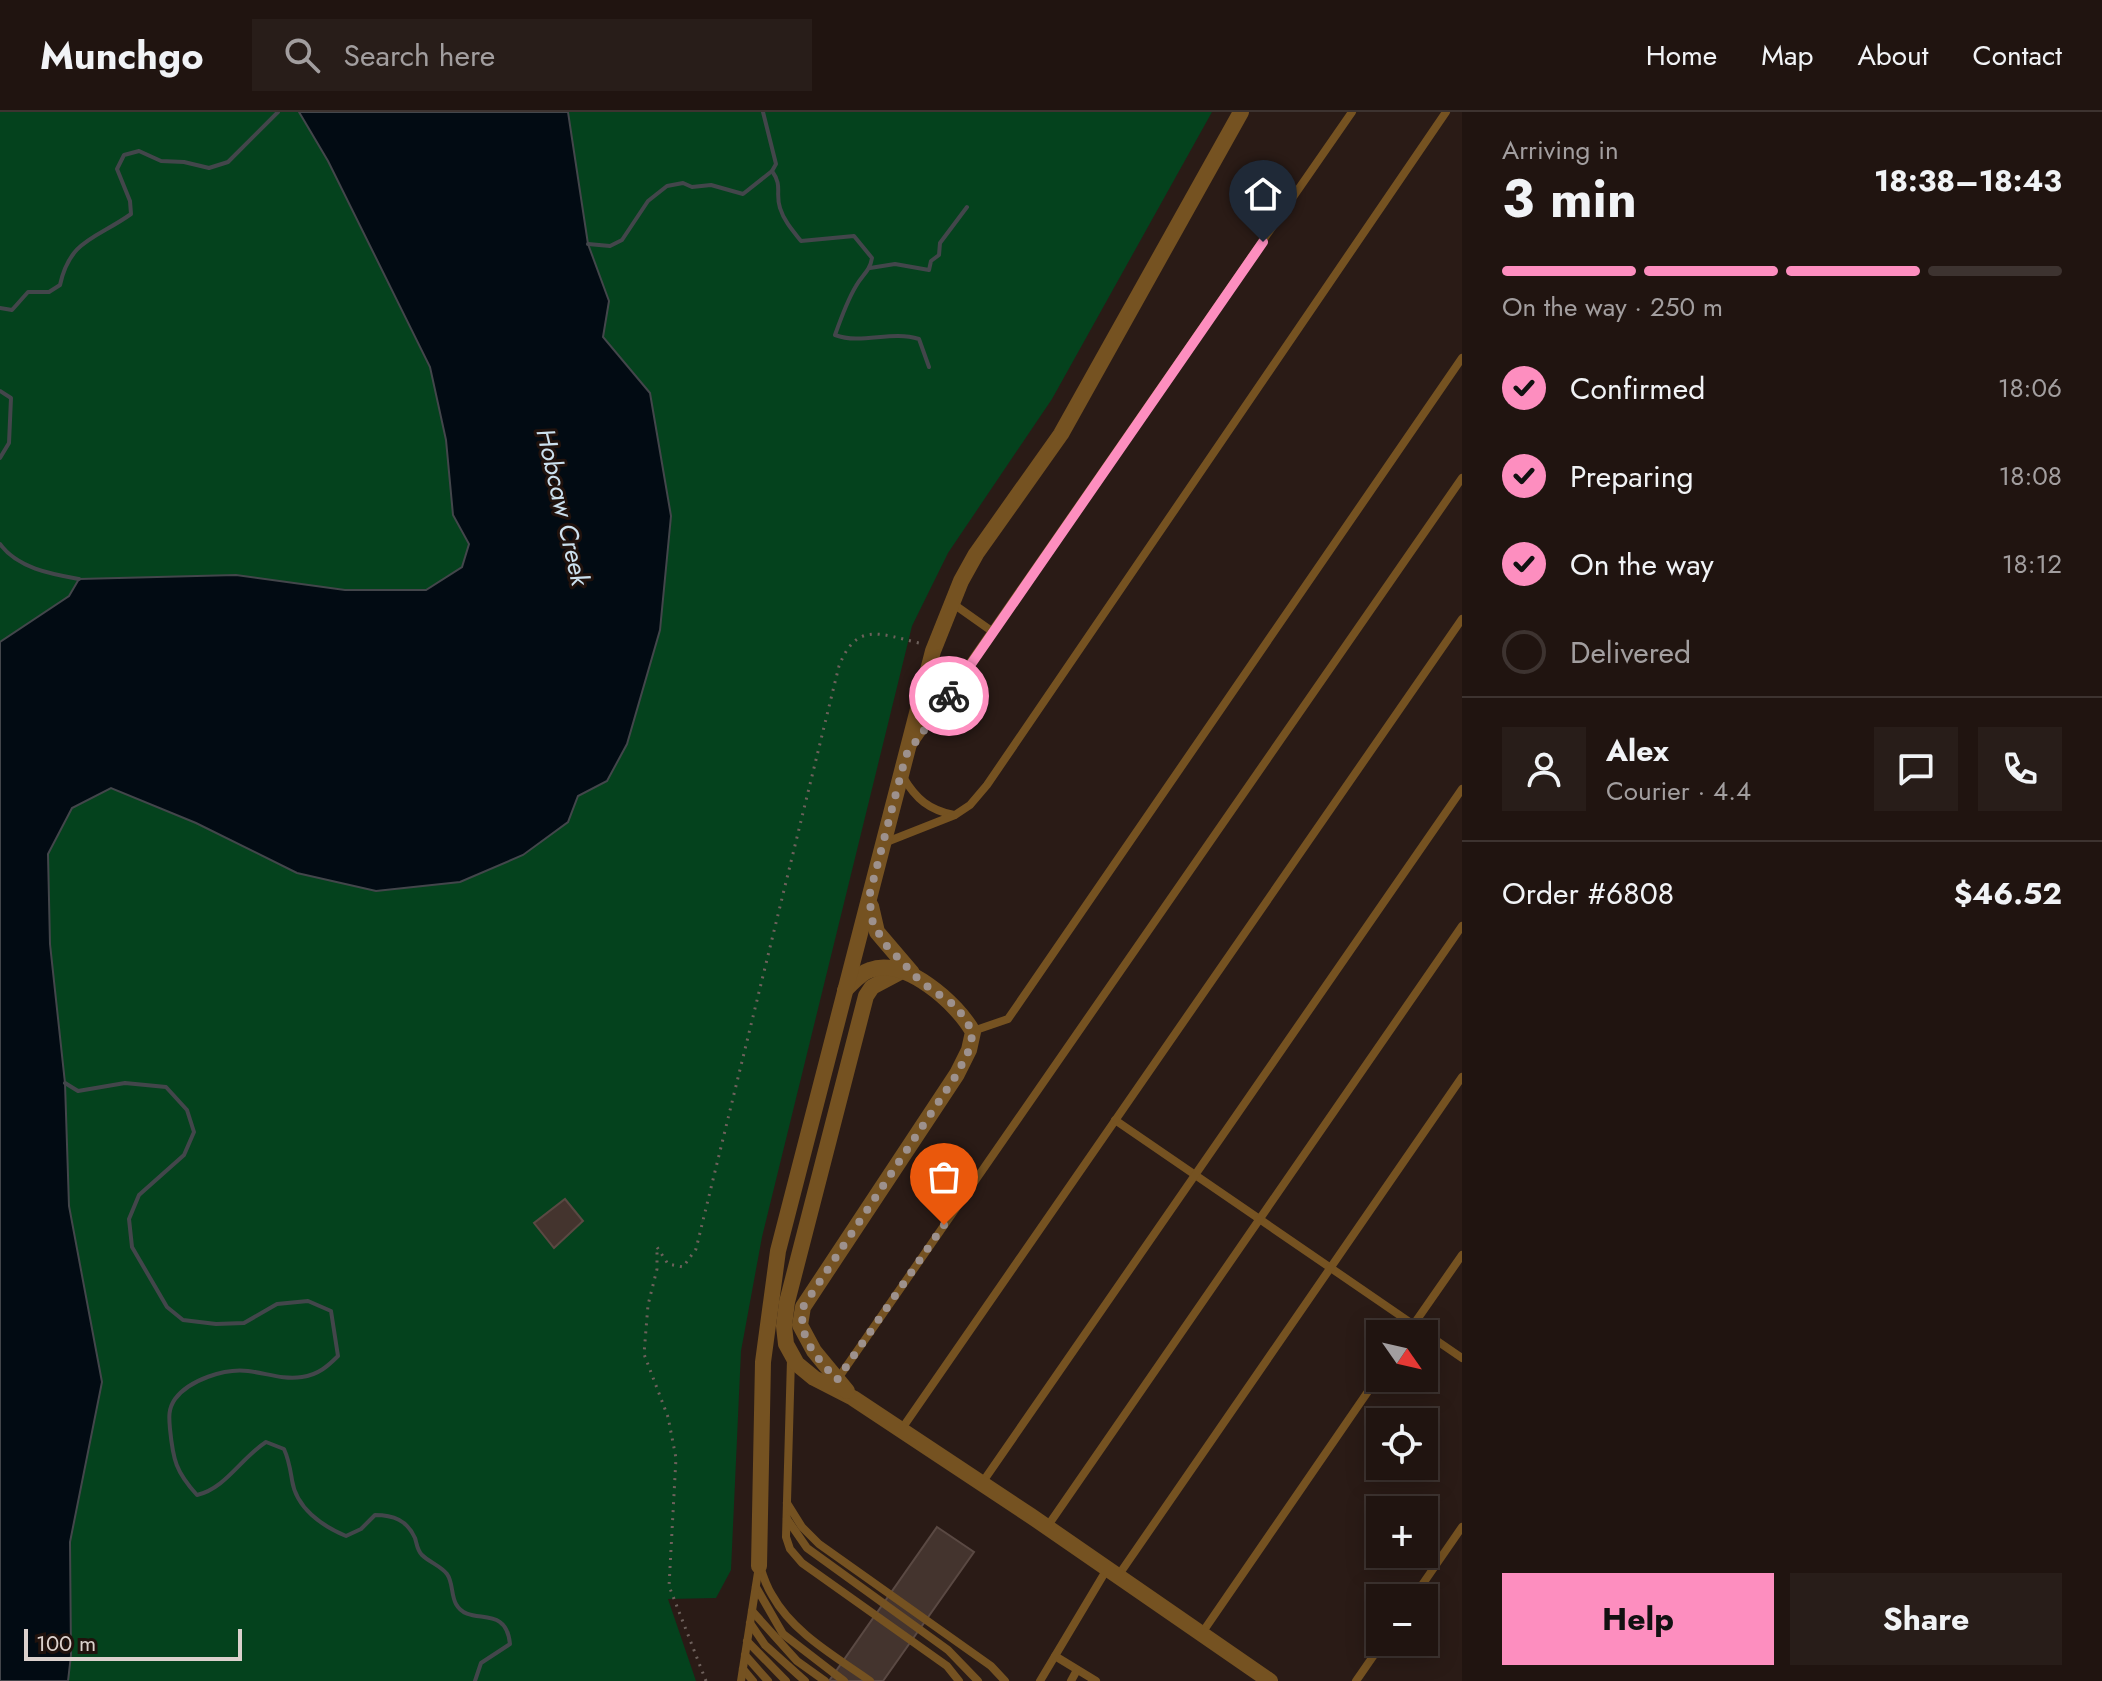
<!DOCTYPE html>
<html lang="en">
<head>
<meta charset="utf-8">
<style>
	:root { --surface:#201410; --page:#281d19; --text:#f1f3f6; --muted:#a29e9f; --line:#3d3330; --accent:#fd8ebf }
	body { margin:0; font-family:Jost,sans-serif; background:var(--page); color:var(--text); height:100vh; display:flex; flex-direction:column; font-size:30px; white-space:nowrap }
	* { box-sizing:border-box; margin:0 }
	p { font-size:26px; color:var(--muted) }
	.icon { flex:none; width:44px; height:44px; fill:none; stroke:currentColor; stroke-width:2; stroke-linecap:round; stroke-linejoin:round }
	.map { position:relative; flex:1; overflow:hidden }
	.side { display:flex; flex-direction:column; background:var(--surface); width:640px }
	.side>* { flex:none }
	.needle { width:52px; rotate:124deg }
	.controls { position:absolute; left:1366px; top:1208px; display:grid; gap:16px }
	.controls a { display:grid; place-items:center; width:72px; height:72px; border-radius:0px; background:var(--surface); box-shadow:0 4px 20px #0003,0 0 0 2px var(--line); font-size:40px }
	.scale { position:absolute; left:24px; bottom:20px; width:218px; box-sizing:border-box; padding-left:8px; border:4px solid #dbd1cd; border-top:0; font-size:22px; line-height:28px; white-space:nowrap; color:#dbd1cd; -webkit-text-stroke:6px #20120d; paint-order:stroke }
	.pin { position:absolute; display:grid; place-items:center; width:68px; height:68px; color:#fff; margin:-82px -34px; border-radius:50% 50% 50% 0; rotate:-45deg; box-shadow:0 0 8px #0007 }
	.pin .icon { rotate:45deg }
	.courier { position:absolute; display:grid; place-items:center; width:80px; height:80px; margin:-40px; border:6px solid #fd8ebf; border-radius:50%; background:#fff; color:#222; box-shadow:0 2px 10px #0007 }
	.summary em { font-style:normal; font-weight:700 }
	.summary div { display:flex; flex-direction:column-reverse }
	.summary { display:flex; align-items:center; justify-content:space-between; height:136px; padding:0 40px }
	h1 { font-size:52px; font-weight:700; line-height:60px }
	.bar { display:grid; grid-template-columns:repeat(4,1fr); gap:12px 8px; align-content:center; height:96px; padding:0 40px }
	.bar i { height:10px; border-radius:6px; background:var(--line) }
	.bar .active { background:var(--accent) }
	.bar p { grid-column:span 4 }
	.line { display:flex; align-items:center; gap:20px; padding:0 40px; border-top:2px solid var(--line) }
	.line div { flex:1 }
	.round { display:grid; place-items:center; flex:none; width:84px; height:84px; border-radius:0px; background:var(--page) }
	ol { padding:0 40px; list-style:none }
	li { display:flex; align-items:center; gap:24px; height:88px }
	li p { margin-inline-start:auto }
	li .icon { padding:8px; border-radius:50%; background:var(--accent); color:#111; stroke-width:4 }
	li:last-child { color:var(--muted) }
	li i { width:44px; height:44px; border:4px solid var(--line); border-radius:50% }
	.cta { display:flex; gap:16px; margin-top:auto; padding:16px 40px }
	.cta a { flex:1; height:92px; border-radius:0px; background:var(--accent); color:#111; font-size:32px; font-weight:700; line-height:92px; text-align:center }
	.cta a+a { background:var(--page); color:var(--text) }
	header { display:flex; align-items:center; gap:48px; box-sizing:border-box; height:112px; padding:0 40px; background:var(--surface); border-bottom:2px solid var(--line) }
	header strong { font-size:38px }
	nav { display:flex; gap:44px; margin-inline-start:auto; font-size:28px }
	.search { width:560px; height:72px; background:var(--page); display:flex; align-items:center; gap:20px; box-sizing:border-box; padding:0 28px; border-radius:0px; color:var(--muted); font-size:30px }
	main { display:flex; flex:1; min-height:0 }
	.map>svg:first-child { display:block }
</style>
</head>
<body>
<header>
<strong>Munchgo</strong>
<div class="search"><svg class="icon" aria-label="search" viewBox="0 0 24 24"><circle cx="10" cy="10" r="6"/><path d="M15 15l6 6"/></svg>Search here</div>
<nav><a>Home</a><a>Map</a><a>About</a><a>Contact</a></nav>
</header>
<main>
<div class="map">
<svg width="1462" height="1569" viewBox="0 0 1462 1569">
	<rect width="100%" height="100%" fill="#2a1b16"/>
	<g fill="#04421d" fill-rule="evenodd">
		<path d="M0,0H299L328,49L430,256L446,328L453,403L469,432L462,455L426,478L69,484L0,530Z"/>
		<path d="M568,0H1212L1052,287L948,441L912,514L762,1125L741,1239L731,1458L716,1486L668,1487L696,1569H68L71,1543L70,1430L102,1270L69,1094L65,971L50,832L48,742L72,696L111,676L196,711L297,761L376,779L460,770L523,743L568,710L578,684L607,669L650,281L603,225L609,189L588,132ZM565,1087L583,1109L554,1136L535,1111Z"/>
	</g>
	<path fill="#020b13" stroke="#43464b" stroke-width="2" d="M299,0H568L588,132L609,189L603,225L650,281L671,404L660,518L627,632L607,669L578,684L568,710L523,743L460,770L376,779L297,761L196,711L111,676L72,696L48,742L50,832L65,971L69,1094L102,1270L70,1430L71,1543L68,1569H0V530L69,484L79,467L236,463L345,478H426L462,455L469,432L453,403L446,328L430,255L328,49Z"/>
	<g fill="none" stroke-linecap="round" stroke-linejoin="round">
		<g stroke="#43464b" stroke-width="4">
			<path d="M772,59C783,74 775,81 780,96C784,109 793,119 801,129L854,124L872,146C870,159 862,163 856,174C847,189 841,206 835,223C862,233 891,218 919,227L929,255"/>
			<path d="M588,132L610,134L622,128L648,89L667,74L683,71L692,75L711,73L743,82L772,59L776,52L763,0"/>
			<path d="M870,156L895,152L929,158L931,149L939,143L940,131L967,95"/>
			<path d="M0,196L12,198L28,180H49L60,173C70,127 96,127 131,102L130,89L117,57L124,43L139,39L161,49L184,50L209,56L228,50L278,0"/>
			<path d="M0,279L11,286L9,331L0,346"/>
			<path d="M0,432C17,456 51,462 79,467"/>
			<path d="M65,971L78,979L125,971L166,975L187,998L194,1020L184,1043L139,1083L129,1107L132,1135L167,1195L183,1208L216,1212L244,1211L277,1192L308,1189L331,1199L338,1244C328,1254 318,1263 302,1265C283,1268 266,1261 248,1259C225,1256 189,1268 175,1287C168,1297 169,1306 170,1317C173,1348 176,1360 197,1383C226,1376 241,1346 266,1330L284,1337C289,1348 290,1356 292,1368C296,1396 322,1414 346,1424L361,1417L375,1403C393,1403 407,1408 415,1426C417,1432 417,1438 422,1443C429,1450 441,1454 447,1462C453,1470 451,1483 456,1492C469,1516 506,1490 510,1532L481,1551L475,1569"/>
		</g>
	</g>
	<g fill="#44342e" stroke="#5a4943" stroke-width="2">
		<path d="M565,1087L583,1109L554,1136L534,1111Z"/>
		<path d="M937,1415L974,1440L883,1569H829Z"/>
	</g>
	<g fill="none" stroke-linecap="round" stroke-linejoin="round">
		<path stroke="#6e615c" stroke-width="3" stroke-dasharray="2 6" stroke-linecap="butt" d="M706,1569L669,1474L676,1346L668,1305L644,1242L648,1193L657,1157V1135L668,1152L683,1155L696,1137L839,554C857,509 880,522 919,531"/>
		<g stroke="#755221" stroke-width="8">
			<path d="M952,491L993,520"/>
			<path d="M913,633L1352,0"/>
			<path d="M903,665C916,687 929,698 954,703"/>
			<path d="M884,731L955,703L970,693L987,673L1446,0"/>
			<path d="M973,919L1008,907L1462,246"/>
			<path d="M1115,1008L1462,1246"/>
			<path d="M1407,1222L1462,1143"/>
			<path d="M791,1247L786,1425L790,1437L802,1451L947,1554L959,1569"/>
			<path d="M837,1268L1462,366"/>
			<path d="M901,1318L1462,507"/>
			<path d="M982,1371L1462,677"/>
			<path d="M787,1391L802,1415L819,1432L991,1554L1005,1569"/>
			<path d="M787,1407L807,1436L948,1538L978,1569"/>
			<path d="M1047,1415L1462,814"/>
			<path d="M760,1454C763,1464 766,1474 772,1483C793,1521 835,1544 870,1569"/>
			<path d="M1118,1464L1462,965"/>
			<path d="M756,1475L783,1522L844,1569"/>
			<path d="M1413,1486L1462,1415"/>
			<path d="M752,1499L797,1549L825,1569"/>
			<path d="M750,1511L765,1533L805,1569"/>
			<path d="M1202,1521L1380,1262"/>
			<path d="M747,1529L786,1569"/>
			<path d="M745,1543L768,1569"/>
			<path d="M1055,1544L1096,1569"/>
			<path d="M743,1557L753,1569"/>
			<path d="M741,1569L759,1454"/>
			<path d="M1040,1569L1107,1457"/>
			<path d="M1071,1569L1077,1558"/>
			<path d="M1356,1569L1383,1530"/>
		</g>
		<g stroke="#755221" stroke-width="16">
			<path d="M871,794L877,820L912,861"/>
			<path d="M904,858L872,875L866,884L787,1190L784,1214L786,1232L797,1252L814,1266L853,1286L1031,1404L1270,1569"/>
			<path d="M845,878C853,871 860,861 870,858C905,845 957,891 973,920L969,938L957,962L803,1195L800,1213L814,1239L847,1279"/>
			<path d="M759,1454L763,1250L778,1139L933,539L961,469L976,442L1061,322L1241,0"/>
		</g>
	</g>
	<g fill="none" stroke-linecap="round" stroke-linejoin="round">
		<path stroke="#9d918d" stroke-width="8" stroke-dasharray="0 14.4" d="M944,1113L837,1268C817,1245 798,1228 803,1195L957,962L969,938L973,920L957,895L921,870L886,833L873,812L869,785L906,643L949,584"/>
		<path stroke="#fd8ebf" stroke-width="10" d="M949,584L1263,130"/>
	</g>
	<g text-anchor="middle" stroke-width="6" stroke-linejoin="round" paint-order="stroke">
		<g font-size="26" font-style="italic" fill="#cce1ef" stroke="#20120d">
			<text transform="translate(563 395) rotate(77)" y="9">Hobcaw Creek</text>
		</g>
	</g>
</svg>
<div class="controls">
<a><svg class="needle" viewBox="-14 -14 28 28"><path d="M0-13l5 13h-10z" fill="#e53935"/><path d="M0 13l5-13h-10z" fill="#a29e9f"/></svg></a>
<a><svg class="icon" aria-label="locate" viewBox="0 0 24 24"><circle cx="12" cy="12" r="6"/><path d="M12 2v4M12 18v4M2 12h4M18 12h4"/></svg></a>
<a>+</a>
<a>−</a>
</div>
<div class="scale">100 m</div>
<div class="pin" style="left:944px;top:1113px;background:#ea580c"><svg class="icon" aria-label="bag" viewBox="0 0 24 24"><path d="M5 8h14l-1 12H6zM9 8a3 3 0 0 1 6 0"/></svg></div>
<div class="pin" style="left:1263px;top:130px;background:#1f2937"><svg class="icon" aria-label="home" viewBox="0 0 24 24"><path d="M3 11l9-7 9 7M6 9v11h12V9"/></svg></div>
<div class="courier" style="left:949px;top:584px"><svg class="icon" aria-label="bike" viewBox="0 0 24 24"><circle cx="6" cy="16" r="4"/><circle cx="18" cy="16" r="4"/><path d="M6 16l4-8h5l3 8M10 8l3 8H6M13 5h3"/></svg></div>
</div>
<section class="side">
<div class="summary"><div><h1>3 min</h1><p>Arriving in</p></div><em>18:38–18:43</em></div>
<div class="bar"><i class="active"></i><i class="active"></i><i class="active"></i><i></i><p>On the way · 250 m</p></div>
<ol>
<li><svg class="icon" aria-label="check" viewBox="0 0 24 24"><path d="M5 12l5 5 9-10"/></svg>Confirmed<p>18:06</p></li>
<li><svg class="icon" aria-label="check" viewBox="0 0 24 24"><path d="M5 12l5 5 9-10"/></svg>Preparing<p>18:08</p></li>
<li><svg class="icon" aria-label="check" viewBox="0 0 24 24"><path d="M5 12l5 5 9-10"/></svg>On the way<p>18:12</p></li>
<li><i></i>Delivered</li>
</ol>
<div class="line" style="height:144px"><a class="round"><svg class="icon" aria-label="person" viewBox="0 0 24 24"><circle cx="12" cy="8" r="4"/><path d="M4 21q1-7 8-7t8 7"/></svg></a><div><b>Alex</b><p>Courier · 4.4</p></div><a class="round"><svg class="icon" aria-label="chat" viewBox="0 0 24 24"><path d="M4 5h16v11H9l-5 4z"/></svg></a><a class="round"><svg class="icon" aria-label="phone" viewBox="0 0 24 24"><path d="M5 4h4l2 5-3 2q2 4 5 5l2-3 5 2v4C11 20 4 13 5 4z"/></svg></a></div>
<div class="line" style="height:104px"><div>Order #6808</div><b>$46.52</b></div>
<div class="cta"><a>Help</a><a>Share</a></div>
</section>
</main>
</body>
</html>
